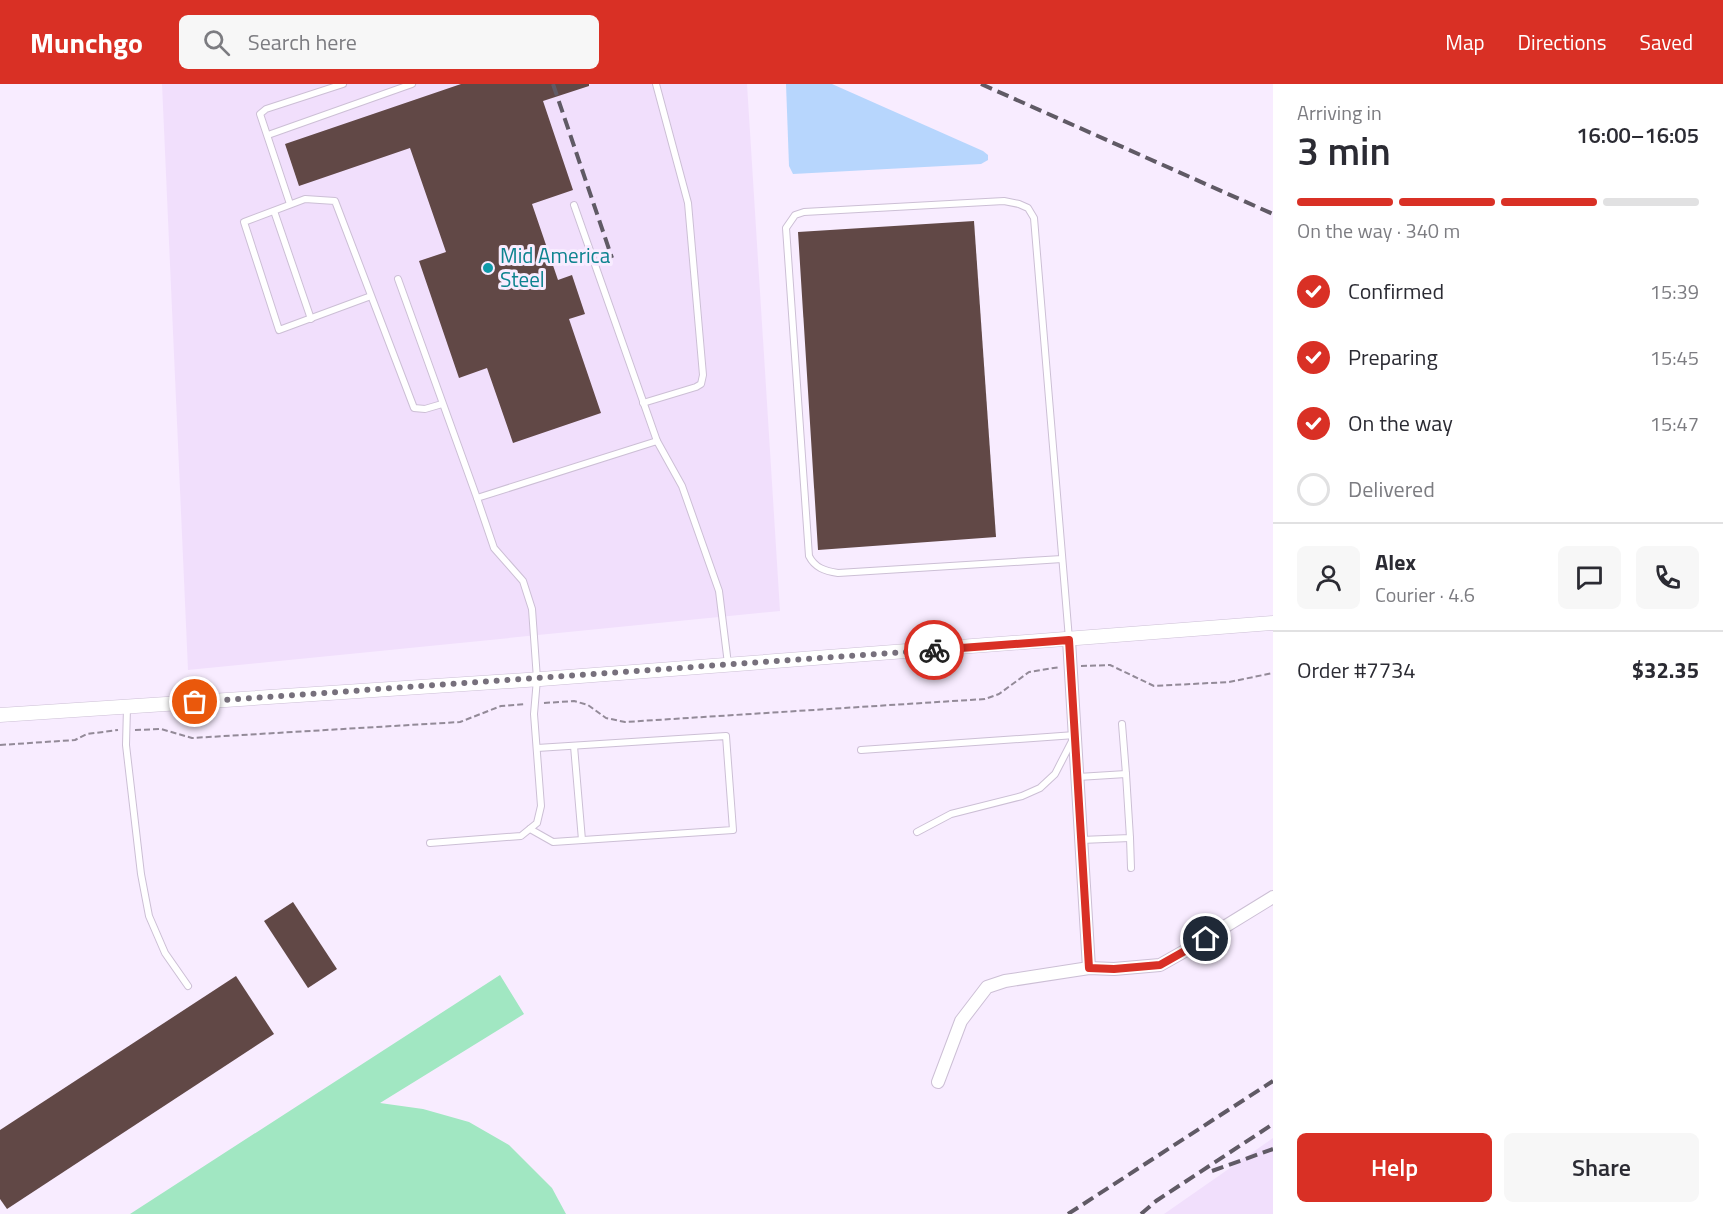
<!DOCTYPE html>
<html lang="en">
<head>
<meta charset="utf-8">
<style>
	:root { --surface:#fff; --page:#f7f7f7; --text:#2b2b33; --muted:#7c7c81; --line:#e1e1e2; --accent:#d93025 }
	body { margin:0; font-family:"Titillium Web",sans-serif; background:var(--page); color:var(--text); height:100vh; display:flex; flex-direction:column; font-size:22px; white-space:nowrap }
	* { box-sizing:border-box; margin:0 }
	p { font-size:20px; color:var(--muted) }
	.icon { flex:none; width:33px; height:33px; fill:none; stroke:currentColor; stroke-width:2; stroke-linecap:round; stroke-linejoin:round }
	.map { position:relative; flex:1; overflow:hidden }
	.panel { display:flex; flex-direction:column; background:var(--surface); width:450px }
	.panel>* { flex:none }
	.pin { position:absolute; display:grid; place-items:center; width:51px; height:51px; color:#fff; margin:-26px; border:3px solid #fff; border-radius:50%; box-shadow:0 2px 6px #0007 }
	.courier { position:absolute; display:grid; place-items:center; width:60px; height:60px; margin:-30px; border:4px solid #d93025; border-radius:50%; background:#fff; color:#222; box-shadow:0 2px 8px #0007 }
	.headline em { font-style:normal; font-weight:600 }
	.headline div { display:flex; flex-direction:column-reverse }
	.headline { display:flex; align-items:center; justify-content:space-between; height:102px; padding:0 24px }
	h1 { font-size:39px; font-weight:600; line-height:45px }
	.bar { display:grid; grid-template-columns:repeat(4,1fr); gap:9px 6px; align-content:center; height:72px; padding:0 24px }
	.bar i { height:8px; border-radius:4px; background:var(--line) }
	.bar .current { background:var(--accent) }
	.bar p { grid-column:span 4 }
	.line { display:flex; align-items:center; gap:15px; padding:0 24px; border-top:2px solid var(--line) }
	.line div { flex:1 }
	.round { display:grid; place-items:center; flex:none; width:63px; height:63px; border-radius:9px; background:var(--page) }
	ol { padding:0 24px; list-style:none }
	li { display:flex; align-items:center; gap:18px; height:66px }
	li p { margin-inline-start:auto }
	li .icon { padding:6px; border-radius:50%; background:var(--accent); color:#fff; stroke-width:4 }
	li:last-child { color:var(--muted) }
	li i { width:33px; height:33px; border:3px solid var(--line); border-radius:50% }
	.button { display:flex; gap:12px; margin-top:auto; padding:12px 24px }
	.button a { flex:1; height:69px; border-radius:9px; background:var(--accent); color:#fff; font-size:24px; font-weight:600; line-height:69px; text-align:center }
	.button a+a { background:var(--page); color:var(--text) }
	header { display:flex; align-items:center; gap:36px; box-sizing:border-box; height:84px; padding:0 30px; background:var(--accent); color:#fff }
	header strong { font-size:28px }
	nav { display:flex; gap:33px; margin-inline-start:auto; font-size:21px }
	.search { width:420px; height:54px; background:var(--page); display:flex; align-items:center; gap:15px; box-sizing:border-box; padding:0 21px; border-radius:9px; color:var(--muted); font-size:22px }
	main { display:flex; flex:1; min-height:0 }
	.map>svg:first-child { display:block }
</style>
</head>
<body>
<header>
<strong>Munchgo</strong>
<div class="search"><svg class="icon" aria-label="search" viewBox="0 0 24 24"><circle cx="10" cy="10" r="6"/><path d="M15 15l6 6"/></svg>Search here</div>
<nav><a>Map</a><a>Directions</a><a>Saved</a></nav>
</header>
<main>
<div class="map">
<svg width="1273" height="1130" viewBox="0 0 1273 1130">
	<rect width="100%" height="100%" fill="#f8ecff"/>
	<g fill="#f1dffc">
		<path d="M162,0H747L780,527L188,586Z"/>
		<path d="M1273,1054V1130H1164Z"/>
	</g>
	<path fill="#a1e7c2" d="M500,891L524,930L380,1019L423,1025L469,1038L509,1061L552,1104L566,1130H130Z"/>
	<path fill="#b7d6fd" d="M786,0H832L983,67L988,71V76L981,80L793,90L789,82Z"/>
	<g fill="#614846">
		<path d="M461,0H589V2L543,17L573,106L532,120L558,196L572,191L585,230L569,235L601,329L513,359L487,284L459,294L419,177L446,168L410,64L299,102L285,60Z"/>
		<path d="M974,137L996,453L818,466L798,148Z"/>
		<path d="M293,818L337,885L308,904L264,837Z"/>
		<path d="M236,892L274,950L7,1125L0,1115V1046Z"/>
	</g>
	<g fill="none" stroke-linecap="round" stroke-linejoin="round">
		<defs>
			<g id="service">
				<path d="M268,51L412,0"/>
				<path d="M290,120L260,30L266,25L343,0"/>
				<path d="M574,121L657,357"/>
				<path d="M274,127L311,235"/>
				<path d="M398,195L477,414"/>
				<path d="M371,212L279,246L244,138L305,115L335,117L414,324L425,325L442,320"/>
				<path d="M643,319L696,303L701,300L703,291L688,119L656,0"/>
				<path d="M1062,475L838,489C825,487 815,484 809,472L786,144L795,131L804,128L1004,117L1019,120L1028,124L1034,134L1069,555"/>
				<path d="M127,623L126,661L141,790L149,832L165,869L188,902"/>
				<path d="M1122,640L1126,690"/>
				<path d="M574,662L582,756"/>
				<path d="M861,666L1075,651"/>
				<path d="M1078,693L1126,690L1130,754L1081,756"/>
				<path d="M530,745L553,758L733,746L726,652L537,664"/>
				<path d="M917,748L951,730L1022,712L1040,704L1055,690L1073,655"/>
				<path d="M1130,754L1131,784"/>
				<path d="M430,759L521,752L537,739L541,722L534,630L537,595L532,525L523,497L494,464L477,414L657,357L682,402L719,507L728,580"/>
			</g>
			<g id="minor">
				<path d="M1069,556L1089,884"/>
				<path d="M938,998L961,937L987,903L1005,897L1089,884L1114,885L1160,881L1190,864L1273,813"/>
			</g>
			<path id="tertiary" d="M0,631L541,595L1273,539"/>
		</defs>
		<use href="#service" stroke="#ccbfd5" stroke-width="8"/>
		<use href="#minor" stroke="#ccbfd5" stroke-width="14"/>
		<use href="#tertiary" stroke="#ccbfd5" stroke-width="15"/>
		<g stroke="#938a98" stroke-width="2" stroke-dasharray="6 3" stroke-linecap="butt">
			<path d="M1081,582L1110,581L1154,602L1229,598L1273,589"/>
			<path d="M544,619L574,617L588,621L606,634L625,638L985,615L999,610L1029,588L1060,583"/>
			<path d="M135,646L161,645L192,654L460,638L501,622L526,620"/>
			<path d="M0,661L75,656L87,650L118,646"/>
		</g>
		<use href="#service" stroke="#fff" stroke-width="6"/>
		<use href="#minor" stroke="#fff" stroke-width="12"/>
		<use href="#tertiary" stroke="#fff" stroke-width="14"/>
		<g stroke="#605a65" stroke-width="4" stroke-dasharray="12 6" stroke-linecap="butt">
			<path d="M553,0L612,174"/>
			<path d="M981,0L1273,130"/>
			<path d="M1212,1087L1273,1065"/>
			<path d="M1068,1130L1273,997"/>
			<path d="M1141,1130L1156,1117L1273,1040"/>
		</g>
	</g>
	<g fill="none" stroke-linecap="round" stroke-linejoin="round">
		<path stroke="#77707c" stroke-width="6" stroke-dasharray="0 10.8" d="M195,618L934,566"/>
		<path stroke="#d93025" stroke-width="8" d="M934,566L1069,556L1089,884L1114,885L1160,881L1206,855"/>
	</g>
	<circle fill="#0f9aa8" stroke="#f8ecff" stroke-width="2" cx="488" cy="184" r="6"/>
	<g text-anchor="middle" stroke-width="6" stroke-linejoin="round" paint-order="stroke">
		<g font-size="21" fill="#0d838f" stroke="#f8ecff" text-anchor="start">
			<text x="500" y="179">Mid America<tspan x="500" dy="24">Steel</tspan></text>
		</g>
	</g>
</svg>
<div class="pin" style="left:195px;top:618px;background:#ea580c"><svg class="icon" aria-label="bag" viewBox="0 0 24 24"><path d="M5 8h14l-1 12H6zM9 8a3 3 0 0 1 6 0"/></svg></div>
<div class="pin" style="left:1206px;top:855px;background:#1f2937"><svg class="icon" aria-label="home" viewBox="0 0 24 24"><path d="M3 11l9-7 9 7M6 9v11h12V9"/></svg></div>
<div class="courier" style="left:934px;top:566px"><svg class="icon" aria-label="bike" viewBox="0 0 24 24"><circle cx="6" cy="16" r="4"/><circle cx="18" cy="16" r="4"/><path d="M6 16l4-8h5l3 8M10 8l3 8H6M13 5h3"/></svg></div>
</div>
<section class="panel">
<div class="headline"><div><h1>3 min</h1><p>Arriving in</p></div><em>16:00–16:05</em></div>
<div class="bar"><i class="current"></i><i class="current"></i><i class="current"></i><i></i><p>On the way · 340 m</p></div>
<ol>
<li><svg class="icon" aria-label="check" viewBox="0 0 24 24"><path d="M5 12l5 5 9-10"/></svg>Confirmed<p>15:39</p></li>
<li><svg class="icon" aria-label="check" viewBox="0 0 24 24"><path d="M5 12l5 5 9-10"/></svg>Preparing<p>15:45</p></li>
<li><svg class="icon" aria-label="check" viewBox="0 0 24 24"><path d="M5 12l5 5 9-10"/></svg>On the way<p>15:47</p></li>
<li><i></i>Delivered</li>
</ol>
<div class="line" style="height:108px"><a class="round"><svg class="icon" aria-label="person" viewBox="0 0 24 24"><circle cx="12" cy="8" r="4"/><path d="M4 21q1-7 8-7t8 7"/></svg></a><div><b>Alex</b><p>Courier · 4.6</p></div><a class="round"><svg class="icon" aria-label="chat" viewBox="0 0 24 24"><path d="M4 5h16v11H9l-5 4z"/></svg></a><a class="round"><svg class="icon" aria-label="phone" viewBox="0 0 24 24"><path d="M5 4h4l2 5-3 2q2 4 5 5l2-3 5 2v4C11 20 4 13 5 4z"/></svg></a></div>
<div class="line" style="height:78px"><div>Order #7734</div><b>$32.35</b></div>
<div class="button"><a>Help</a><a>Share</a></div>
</section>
</main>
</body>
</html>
